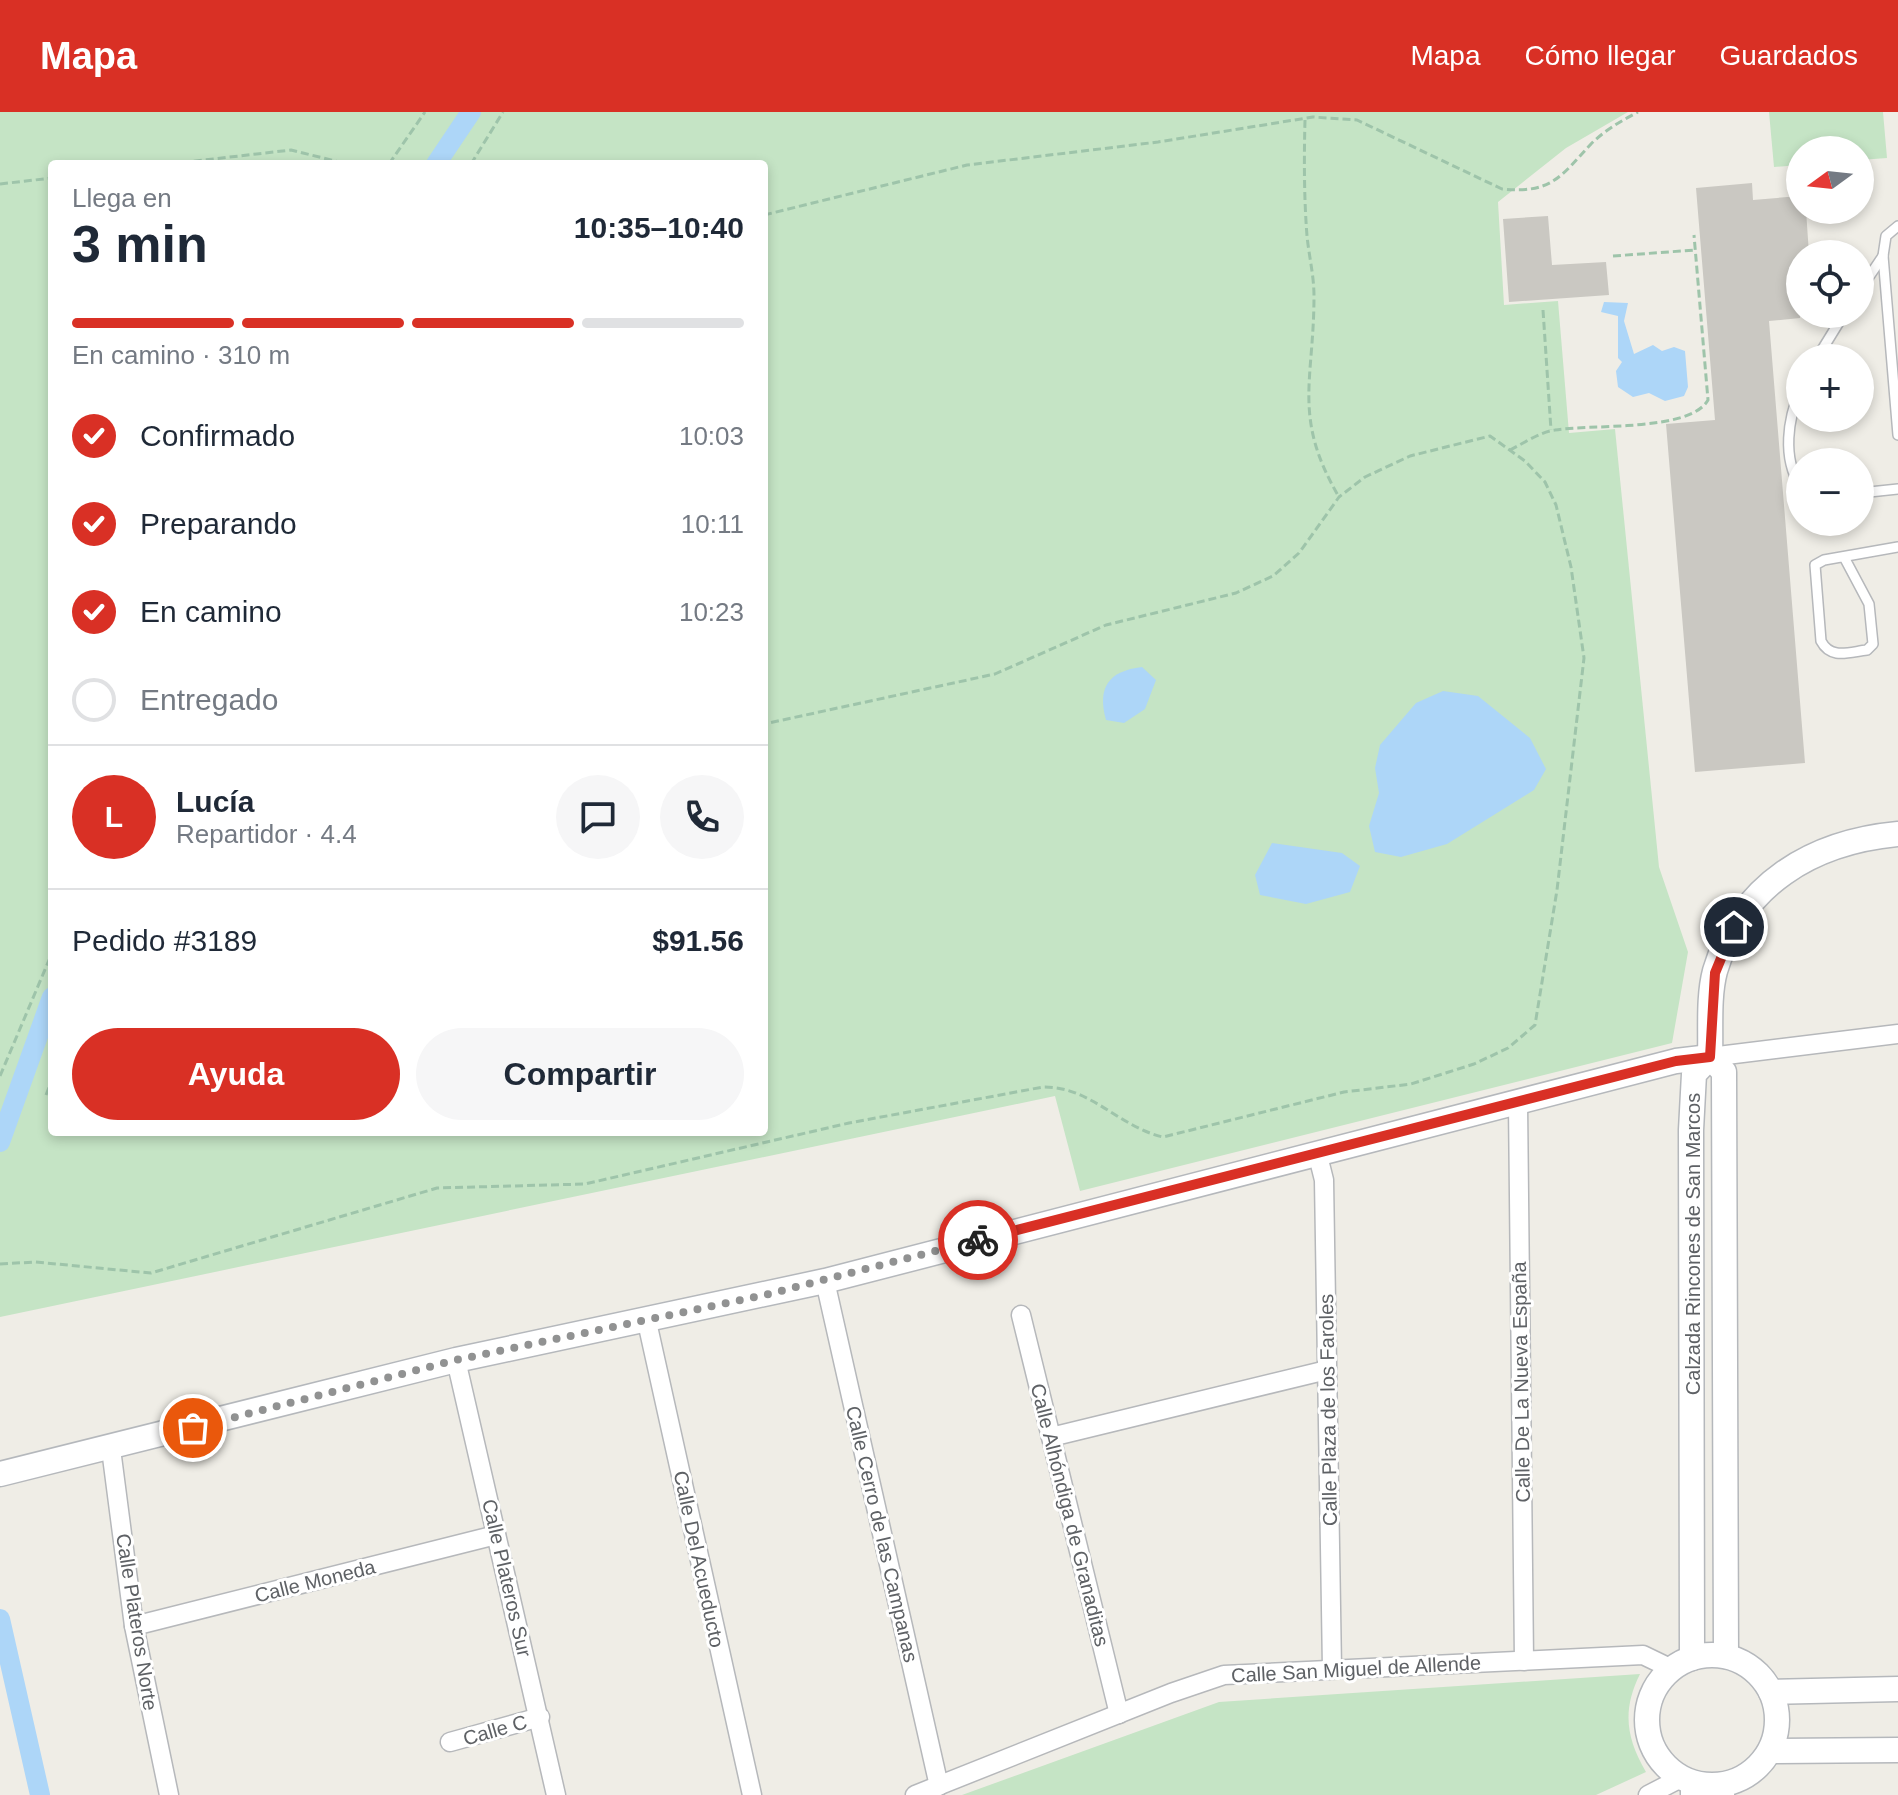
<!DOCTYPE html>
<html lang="es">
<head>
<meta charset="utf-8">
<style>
	:root { --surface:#fff; --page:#f6f6f7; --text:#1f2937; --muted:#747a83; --line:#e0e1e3; --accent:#d93025 }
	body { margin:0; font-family:Helvetica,sans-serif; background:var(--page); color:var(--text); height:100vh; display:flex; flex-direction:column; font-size:30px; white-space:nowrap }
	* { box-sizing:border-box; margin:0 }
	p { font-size:26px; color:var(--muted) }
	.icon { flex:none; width:44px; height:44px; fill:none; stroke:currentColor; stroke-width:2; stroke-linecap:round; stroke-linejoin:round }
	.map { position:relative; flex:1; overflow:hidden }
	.drawer { position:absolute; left:48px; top:48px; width:720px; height:976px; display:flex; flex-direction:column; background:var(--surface); border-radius:8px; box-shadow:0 4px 12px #0003 }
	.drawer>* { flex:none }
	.needle { width:52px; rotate:255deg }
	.controls { position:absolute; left:1786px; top:24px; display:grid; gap:16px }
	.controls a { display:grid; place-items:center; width:88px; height:88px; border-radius:50%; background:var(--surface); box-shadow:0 4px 12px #0003; font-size:40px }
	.pin { position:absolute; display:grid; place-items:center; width:68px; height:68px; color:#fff; margin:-34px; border:4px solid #fff; border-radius:50%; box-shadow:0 2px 8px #0007 }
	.courier { position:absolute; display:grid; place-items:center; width:80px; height:80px; margin:-40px; border:6px solid #d93025; border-radius:50%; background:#fff; color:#222; box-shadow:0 2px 10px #0007 }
	.summary em { font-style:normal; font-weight:700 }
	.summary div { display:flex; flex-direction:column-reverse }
	.summary { display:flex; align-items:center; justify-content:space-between; height:136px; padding:0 24px }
	h1 { font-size:52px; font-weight:700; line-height:60px }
	.bar { display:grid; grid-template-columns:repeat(4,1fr); gap:12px 8px; align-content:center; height:96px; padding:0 24px }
	.bar i { height:10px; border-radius:6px; background:var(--line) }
	.bar .on { background:var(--accent) }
	.bar p { grid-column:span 4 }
	.line { display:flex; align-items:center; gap:20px; padding:0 24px; border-top:2px solid var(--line) }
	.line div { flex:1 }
	.round { display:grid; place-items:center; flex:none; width:84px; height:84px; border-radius:42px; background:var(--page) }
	ol { padding:0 24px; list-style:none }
	li { display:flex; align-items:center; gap:24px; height:88px }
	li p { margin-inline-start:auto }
	li .icon { padding:8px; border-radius:50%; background:var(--accent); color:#fff; stroke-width:4 }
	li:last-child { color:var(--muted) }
	li i { width:44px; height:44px; border:4px solid var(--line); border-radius:50% }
	.primary-button { display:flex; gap:16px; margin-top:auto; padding:16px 24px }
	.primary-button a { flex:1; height:92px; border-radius:48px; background:var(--accent); color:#fff; font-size:32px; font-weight:700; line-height:92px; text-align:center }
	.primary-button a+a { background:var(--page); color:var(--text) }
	header { display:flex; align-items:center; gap:48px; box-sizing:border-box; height:112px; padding:0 40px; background:var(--accent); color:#fff }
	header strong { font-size:38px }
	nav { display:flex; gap:44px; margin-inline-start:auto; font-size:28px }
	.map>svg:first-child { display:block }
</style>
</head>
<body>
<header>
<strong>Mapa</strong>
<nav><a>Mapa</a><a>Cómo llegar</a><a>Guardados</a></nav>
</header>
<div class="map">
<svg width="1898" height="1683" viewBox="0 0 1898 1683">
	<rect width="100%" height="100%" fill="#efede6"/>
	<g fill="#c5e4c5" fill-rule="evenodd">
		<path d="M0,0H1628L1566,36L1498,90L1504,193L1558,189L1569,321L1615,317L1659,755L1688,840L1672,931L1080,1079L1055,984L0,1205ZM52,52H764V1020H52Z"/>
		<path d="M1769,0H1883L1887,46L1860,48V38H1800V53L1774,55Z"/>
		<path d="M1640,1562C1622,1598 1626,1626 1646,1660L1596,1683H962L1219,1590Z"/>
	</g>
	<g fill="#add6f8">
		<path d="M1604,190L1628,191L1624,209L1634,242L1653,233L1662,239L1674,235L1685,239L1688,275L1684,284L1665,289L1649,281L1633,285L1618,275L1616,259L1622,250L1618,246V204L1601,200Z"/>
		<path d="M1142,555L1156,568L1145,597L1124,611L1106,608C1097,576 1108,559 1142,555Z"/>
		<path d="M1443,579L1478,584L1530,626L1546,657L1534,678L1447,732L1401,745L1375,740L1369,714L1379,681L1375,656L1380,633L1416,591Z"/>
		<path d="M1272,731L1342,741L1360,754L1350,780L1306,792L1260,783L1255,763Z"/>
	</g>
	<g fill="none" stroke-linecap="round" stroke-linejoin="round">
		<g stroke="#add6f8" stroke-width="20">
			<path d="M436,52L471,0"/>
			<path d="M0,1030L52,885"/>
			<path d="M0,1507L40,1683"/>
		</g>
	</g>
	<g fill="#cac8c2">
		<path d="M1752,71L1753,88L1800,84V98H1806L1809,142H1800V206L1769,209L1805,651L1695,660L1666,312L1715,308L1696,76Z"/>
		<path d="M1548,104L1552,153L1606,150L1609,183L1509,190L1503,107Z"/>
	</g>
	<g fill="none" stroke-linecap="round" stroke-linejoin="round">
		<defs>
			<g id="lane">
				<path d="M1898,114L1886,124L1883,144L1898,323"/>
				<path d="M1860,178L1883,144"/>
				<path d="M1817,246L1844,202"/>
				<path d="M1800,278C1788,307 1782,345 1800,374"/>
				<path d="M1860,381L1898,377"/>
				<path d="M1844,445L1869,492L1873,532L1867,538C1849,540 1831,548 1821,529L1815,453L1824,448L1898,435"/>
			</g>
			<g id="street">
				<path d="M1710,945L1898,922"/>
				<path d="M1518,991L1524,1549"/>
				<path d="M1317,1040L1324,1068L1332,1557"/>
				<path d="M825,1169L939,1674"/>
				<path d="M1021,1203L1119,1602"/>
				<path d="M647,1210L752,1683"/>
				<path d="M456,1248L556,1683"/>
				<path d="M1051,1325L1327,1258"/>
				<path d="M111,1337L134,1514L169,1683"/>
				<path d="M134,1514L496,1423"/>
				<path d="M450,1630L540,1605"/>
				<path d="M915,1683L1171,1581L1224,1563L1643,1543L1672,1557"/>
				<path d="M1648,1683L1681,1666"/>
				<path d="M1690,1683V1670"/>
				<path d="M1725,1683V1672"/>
			</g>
			<g id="secondary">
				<path d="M1710,945L1724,960L1726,1544"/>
				<path d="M1710,945C1711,918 1708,885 1715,859C1741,772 1812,730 1898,722"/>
				<path d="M0,1362L456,1248L825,1169L1676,949L1710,945"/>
				<circle cx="1712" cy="1608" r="65"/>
				<path d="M1692,1546L1691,1018L1694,962L1710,945"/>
				<path d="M1771,1580L1898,1577"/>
				<path d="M1770,1639L1898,1638"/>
			</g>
		</defs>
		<use href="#lane" stroke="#b6b8bb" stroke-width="12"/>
		<use href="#street" stroke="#b6b8bb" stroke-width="21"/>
		<use href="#secondary" stroke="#b5b8bc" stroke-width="27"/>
		<g stroke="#9ec4aa" stroke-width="3" stroke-dasharray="8 4" stroke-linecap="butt">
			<path d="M1305,8C1304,46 1304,86 1307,124C1309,144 1314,164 1314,184C1314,269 1292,305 1339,385"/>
			<path d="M170,52L291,38L347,52"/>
			<path d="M389,52L425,0"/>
			<path d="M471,52L503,0"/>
			<path d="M0,72L52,66"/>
			<path d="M764,103L967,53L1158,30L1313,5L1357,8L1502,77C1552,82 1561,64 1591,32C1605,18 1621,9 1638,0"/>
			<path d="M1613,144L1695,138"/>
			<path d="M1543,198L1551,318"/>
			<path d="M1510,338C1524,331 1540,320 1555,318C1591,312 1690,320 1708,288L1694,123"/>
			<path d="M0,964L52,841"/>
			<path d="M46,983L52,968"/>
			<path d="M0,1152L35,1150L151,1161L437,1076L585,1072L849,1011L1043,975C1090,974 1119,1015 1163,1025L1344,980L1411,972L1474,952L1508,936L1535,913L1557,778L1584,546L1571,455L1556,393L1545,370L1525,349L1490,324L1410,344L1365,365L1339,385L1299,441L1273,464L1236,481L1106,513L995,562L764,612"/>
		</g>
		<use href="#lane" stroke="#fff" stroke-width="9"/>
		<use href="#street" stroke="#fff" stroke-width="18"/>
		<use href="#secondary" stroke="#fff" stroke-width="24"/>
	</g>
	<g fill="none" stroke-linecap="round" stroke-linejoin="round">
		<path stroke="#919292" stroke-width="8" stroke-dasharray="0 14.4" d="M193,1316L456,1248L765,1183L978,1128"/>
		<path stroke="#d93025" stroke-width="10" d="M978,1128L1676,949L1710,945L1715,861L1734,815"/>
	</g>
	<g text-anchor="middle" stroke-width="6" stroke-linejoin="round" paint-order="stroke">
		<g font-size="20" fill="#5e6165" stroke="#fff">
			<text transform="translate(1693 1132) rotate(-90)" y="7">Calzada Rincones de San Marcos</text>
			<text transform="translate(1521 1270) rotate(-91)" y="7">Calle De La Nueva España</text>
			<text transform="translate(1328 1298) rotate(-91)" y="7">Calle Plaza de los Faroles</text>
			<text transform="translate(1070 1403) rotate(76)" y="7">Calle Alhóndiga de Granaditas</text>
			<text transform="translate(882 1422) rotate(77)" y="7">Calle Cerro de las Campanas</text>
			<text transform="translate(699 1447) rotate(78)" y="7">Calle Del Acueducto</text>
			<text transform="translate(507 1466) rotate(77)" y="7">Calle Plateros Sur</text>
			<text transform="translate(315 1469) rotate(-14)" y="7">Calle Moneda</text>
			<text transform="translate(137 1510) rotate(81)" y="7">Calle Plateros Norte</text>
			<text transform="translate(1356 1557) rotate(-3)" y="7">Calle San Miguel de Allende</text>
			<text transform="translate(495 1618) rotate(-16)" y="7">Calle C</text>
		</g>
	</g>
</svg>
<div class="controls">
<a><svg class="needle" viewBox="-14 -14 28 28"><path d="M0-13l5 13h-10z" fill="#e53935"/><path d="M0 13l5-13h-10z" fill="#747a83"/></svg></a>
<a><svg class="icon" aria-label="locate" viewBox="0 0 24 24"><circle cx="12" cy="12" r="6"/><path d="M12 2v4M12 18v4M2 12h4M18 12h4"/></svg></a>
<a>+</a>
<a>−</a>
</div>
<div class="pin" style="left:193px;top:1316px;background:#ea580c"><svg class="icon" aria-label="bag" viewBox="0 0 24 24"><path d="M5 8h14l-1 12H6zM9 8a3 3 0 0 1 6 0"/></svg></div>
<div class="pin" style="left:1734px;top:815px;background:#1f2937"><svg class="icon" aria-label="home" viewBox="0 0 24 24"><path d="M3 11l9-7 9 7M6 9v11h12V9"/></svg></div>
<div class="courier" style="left:978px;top:1128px"><svg class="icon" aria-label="bike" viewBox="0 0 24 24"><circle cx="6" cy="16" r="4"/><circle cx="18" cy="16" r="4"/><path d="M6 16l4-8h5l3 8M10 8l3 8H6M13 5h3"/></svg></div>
<section class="drawer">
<div class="summary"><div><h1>3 min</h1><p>Llega en</p></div><em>10:35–10:40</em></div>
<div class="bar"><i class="on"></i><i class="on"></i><i class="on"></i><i></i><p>En camino · 310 m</p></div>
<ol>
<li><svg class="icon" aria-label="check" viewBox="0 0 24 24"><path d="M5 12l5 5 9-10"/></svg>Confirmado<p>10:03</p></li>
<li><svg class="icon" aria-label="check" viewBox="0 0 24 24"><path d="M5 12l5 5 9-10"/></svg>Preparando<p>10:11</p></li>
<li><svg class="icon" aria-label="check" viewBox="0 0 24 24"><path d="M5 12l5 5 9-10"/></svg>En camino<p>10:23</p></li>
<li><i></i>Entregado</li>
</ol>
<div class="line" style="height:144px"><b class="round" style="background:var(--accent);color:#fff">L</b><div><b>Lucía</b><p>Repartidor · 4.4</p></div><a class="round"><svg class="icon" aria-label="chat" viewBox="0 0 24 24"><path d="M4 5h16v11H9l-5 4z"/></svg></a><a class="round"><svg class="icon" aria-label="phone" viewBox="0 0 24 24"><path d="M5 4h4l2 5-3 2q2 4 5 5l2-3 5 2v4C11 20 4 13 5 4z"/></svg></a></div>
<div class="line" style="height:104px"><div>Pedido #3189</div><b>$91.56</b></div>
<div class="primary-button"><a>Ayuda</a><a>Compartir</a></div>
</section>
</div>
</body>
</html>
